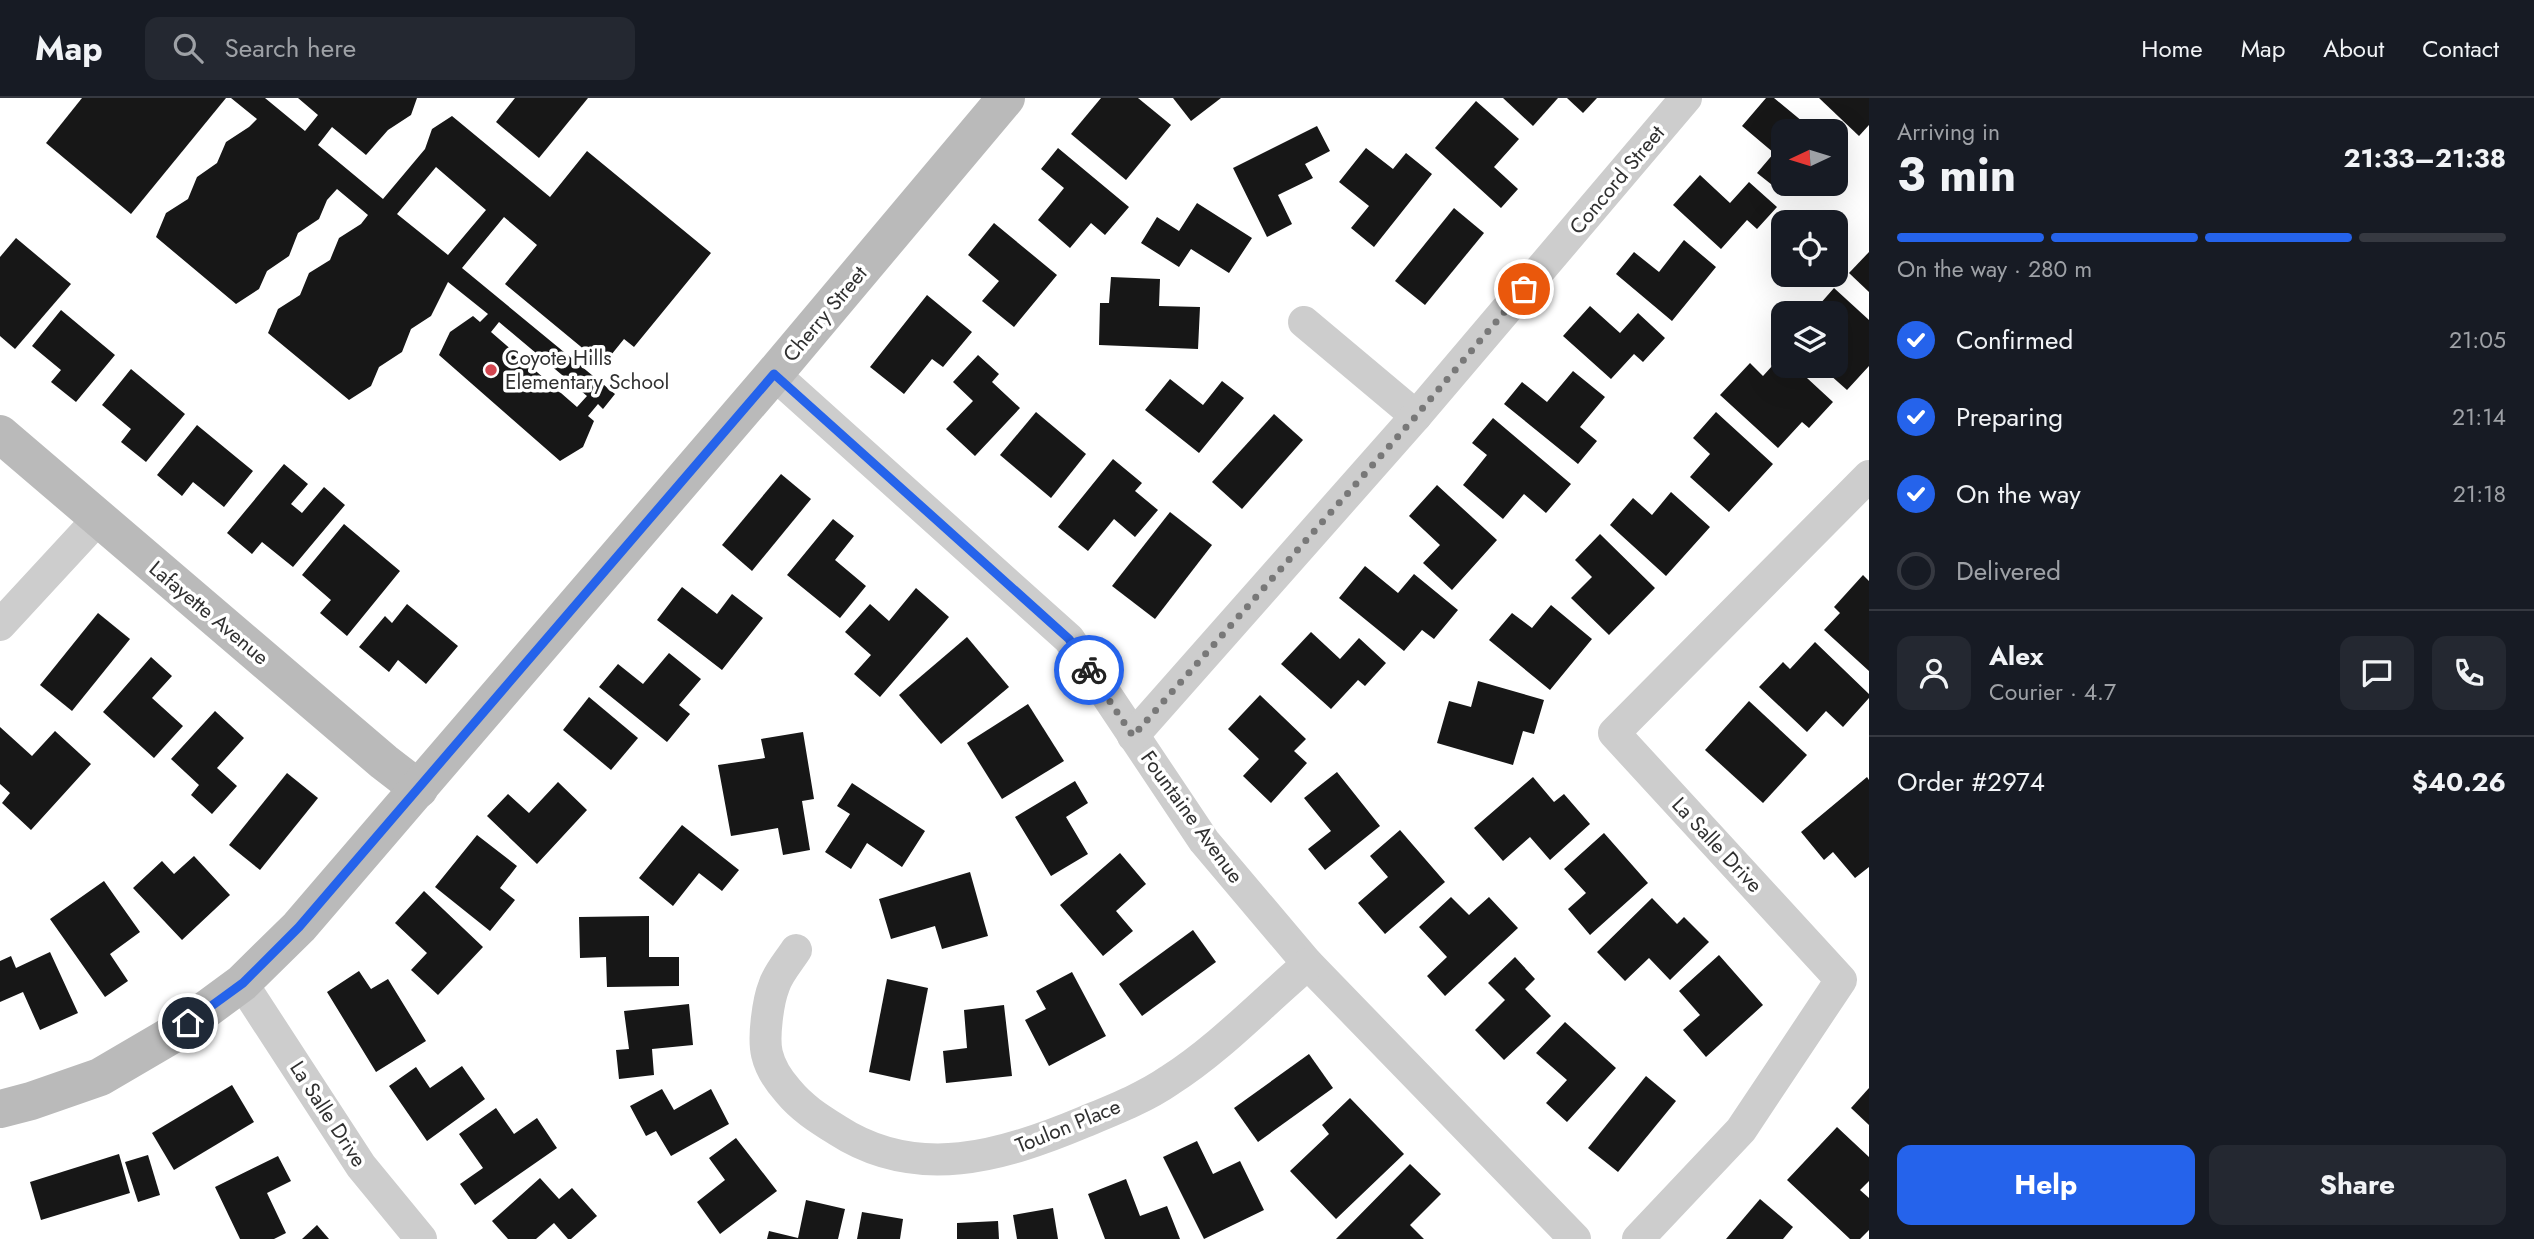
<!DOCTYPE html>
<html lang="en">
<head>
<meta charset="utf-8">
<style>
	:root { --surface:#171b24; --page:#242831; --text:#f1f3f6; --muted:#9ea1a6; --line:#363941; --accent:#2563eb }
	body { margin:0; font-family:Jost,sans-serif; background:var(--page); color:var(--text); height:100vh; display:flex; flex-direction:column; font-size:26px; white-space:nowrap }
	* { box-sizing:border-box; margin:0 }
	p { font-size:23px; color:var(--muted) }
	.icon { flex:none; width:38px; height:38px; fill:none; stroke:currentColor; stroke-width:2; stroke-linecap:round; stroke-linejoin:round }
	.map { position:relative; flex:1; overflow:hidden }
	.details { display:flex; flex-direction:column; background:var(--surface); width:665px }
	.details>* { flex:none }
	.needle { width:46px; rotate:266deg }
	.fabs { position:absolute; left:1771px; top:21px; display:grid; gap:14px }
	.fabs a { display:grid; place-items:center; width:77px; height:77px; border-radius:14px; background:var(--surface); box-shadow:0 7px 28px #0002; font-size:35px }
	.pin { position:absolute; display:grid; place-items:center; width:60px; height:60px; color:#fff; margin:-30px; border:4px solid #fff; border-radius:50%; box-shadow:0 2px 7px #0007 }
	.courier { position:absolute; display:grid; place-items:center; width:70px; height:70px; margin:-35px; border:5px solid #2563eb; border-radius:50%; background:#fff; color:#222; box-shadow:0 2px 9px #0007 }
	.head em { font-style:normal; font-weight:700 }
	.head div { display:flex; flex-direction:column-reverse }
	.head { display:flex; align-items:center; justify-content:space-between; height:119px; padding:0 28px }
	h1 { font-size:46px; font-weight:700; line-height:52px }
	.bar { display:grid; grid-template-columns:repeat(4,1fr); gap:10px 7px; align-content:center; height:84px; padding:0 28px }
	.bar i { height:9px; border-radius:5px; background:var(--line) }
	.bar .selected { background:var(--accent) }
	.bar p { grid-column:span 4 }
	.line { display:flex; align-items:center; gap:18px; padding:0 28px; border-top:2px solid var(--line) }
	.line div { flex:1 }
	.round { display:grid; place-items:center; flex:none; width:74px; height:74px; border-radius:14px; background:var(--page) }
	ol { padding:0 28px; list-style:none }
	li { display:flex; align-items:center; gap:21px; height:77px }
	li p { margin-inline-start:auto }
	li .icon { padding:7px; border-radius:50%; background:var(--accent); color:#fff; stroke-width:4 }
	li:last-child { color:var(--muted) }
	li i { width:38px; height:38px; border:4px solid var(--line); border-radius:50% }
	.action { display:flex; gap:14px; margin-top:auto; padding:14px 28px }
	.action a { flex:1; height:80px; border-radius:14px; background:var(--accent); color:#fff; font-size:28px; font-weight:700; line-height:80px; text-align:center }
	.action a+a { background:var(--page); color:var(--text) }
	header { display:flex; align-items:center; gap:42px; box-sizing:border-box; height:98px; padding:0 35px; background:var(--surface); border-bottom:2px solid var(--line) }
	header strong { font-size:33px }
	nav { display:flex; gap:38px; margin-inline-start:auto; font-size:24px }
	.search { width:490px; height:63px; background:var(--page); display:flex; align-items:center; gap:18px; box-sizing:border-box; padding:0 24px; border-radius:14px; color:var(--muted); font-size:26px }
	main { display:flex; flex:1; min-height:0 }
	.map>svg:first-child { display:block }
</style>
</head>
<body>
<header>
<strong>Map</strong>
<div class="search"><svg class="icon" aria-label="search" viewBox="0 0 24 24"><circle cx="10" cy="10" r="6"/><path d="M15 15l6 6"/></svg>Search here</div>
<nav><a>Home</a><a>Map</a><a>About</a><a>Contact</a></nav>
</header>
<main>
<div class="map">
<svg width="1869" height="1141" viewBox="0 0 1869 1141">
	<rect width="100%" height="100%" fill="#fff"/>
	<g fill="#171717" fill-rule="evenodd">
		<path d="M82,0H226L131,116L46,45Z"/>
		<path d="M231,0H265L305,33L318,17L298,0H417L411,17L388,32L366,57L332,29L318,47L383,101L425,51L432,31L452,18L550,99L587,53L711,155L634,249L624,241L603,267L505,186L537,147L504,119L462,170L615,296L603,311L598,306L588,318L594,323L583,349L560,363L439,257L450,234L473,218L480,224L488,216L448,184L431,218L411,231L402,254L379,269L371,288L349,302L268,235L278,211L300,197L309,175L330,162L339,140L361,126L368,117L337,91L327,102L319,121L298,135L289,158L267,173L259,191L236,206L156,139L166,115L188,101L197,79L217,65L226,44L249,29L257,21ZM436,69L486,112L448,157L397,116ZM499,224L587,298L577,309L491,234Z"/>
		<path d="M515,0H588L539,60L496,24Z"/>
		<path d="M1101,0H1138L1171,27L1126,82L1071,36Z"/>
		<path d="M1173,0H1221L1191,23Z"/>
		<path d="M1503,0H1558L1533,28Z"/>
		<path d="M1567,0H1597L1583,15Z"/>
		<path d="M1766,0H1774L1814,33H1783V86H1796L1786,98L1757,75L1774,55L1742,28Z"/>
		<path d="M1819,0H1869V27L1859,38Z"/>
		<path d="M1476,3L1519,41L1494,69L1518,91L1501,110L1435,50Z"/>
		<path d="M1317,28L1330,53L1305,66L1313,80L1278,97L1292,126L1267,139L1233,70Z"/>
		<path d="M1058,50L1129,109L1105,137L1091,125L1070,150L1038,122L1064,90L1041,71Z"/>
		<path d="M1366,50L1393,71L1406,55L1432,76L1374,149L1351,130L1369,108L1339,84Z"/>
		<path d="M1700,77L1730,105L1749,84L1777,109L1757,131L1747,122L1721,151L1673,107Z"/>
		<path d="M1197,105L1252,140L1229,175L1191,151L1179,169L1141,145L1157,119L1179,133Z"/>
		<path d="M1454,110L1484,135L1425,207L1395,183Z"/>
		<path d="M994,125L1057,177L1014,229L982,203L999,183L968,157Z"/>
		<path d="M16,140L71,186L15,251L0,238V159Z"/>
		<path d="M1684,142L1716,169L1672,223L1616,176L1634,154L1659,174Z"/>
		<path d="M1869,154V194L1849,175Z"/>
		<path d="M1111,179L1160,181L1159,208L1200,209L1198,251L1099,247L1100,205H1109Z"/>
		<path d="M1834,190L1869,222V268L1847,292L1820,268H1836V215H1812Z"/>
		<path d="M927,197L972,234L943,269L932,261L904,296L870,269Z"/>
		<path d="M1590,208L1620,235L1638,215L1665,240L1643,264L1634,256L1611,281L1563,238Z"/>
		<path d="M61,212L115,257L76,304L51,284L61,272L32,248Z"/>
		<path d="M1783,256V268H1794L1833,304L1809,330L1802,324L1778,350L1720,297L1750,265L1763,278Z"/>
		<path d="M978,257L999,276L992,284L1020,310L975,358L946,331L973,303L953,284Z"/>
		<path d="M131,271L185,316L146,364L121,344L131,331L102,307Z"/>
		<path d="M1573,273L1605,299L1580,329L1597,343L1578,366L1504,306L1522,284L1547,304Z"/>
		<path d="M1170,281L1203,307L1222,283L1244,300L1199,355L1145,312Z"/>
		<path d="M1036,314L1086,356L1051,400L1000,357Z"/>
		<path d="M1716,314L1773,366L1729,414L1690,379L1710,356L1693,340Z"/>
		<path d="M1274,316L1303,342L1242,411L1212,384Z"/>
		<path d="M1493,320L1571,386L1546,415L1524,396L1503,421L1463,387L1487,357L1472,345Z"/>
		<path d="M197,327L253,373L224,409L193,384L182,398L157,377Z"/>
		<path d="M1113,361L1142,385L1135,393L1158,412L1135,439L1114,421L1088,453L1058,429Z"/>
		<path d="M284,366L308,386L291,406L302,415L324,389L345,407L293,469L262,444L252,456L227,435Z"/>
		<path d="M781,376L811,401L752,473L722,447Z"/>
		<path d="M1437,387L1497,442L1452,492L1423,465L1440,447L1409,418Z"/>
		<path d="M1671,394L1710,429L1666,478L1610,427L1633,400L1652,417Z"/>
		<path d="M1170,414L1212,447L1155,521L1112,488Z"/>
		<path d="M833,421L854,438L835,462L866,488L840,520L787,477Z"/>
		<path d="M344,426L400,473L347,538L320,515L331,502L302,477Z"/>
		<path d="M1600,436L1655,490L1609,537L1571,500L1592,479L1575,462Z"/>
		<path d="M1365,468L1398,495L1414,476L1458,512L1434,541L1422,532L1404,553L1339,500Z"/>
		<path d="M1863,477L1869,483V573L1824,532L1840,515L1834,509Z"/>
		<path d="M682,489L717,516L732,496L763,520L722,572L657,522Z"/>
		<path d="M916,490L949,519L880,599L854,576L871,557L845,534L870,506L889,523Z"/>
		<path d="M407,506L458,548L426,586L398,562L389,574L359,549L385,518L392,525Z"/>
		<path d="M1551,507L1592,541L1550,592L1489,542L1512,515L1532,530Z"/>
		<path d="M98,515L130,541L72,613L40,587Z"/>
		<path d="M1311,534L1340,561L1359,540L1386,565L1365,588L1358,582L1331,611L1281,566Z"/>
		<path d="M967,539L1009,589L941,646L899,597Z"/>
		<path d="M1815,544L1869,596V600L1843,629L1826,613L1807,634L1759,589L1783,564L1790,571Z"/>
		<path d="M669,555L701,581L679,607L690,616L667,644L599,589L618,566L643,586Z"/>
		<path d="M151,559L172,578L152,600L183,628L154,660L103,614Z"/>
		<path d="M1478,583L1544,602L1534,636L1523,633L1513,667L1437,645L1449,603L1471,609Z"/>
		<path d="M1260,597L1306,641L1294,653L1307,665L1271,705L1243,678L1259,661L1228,631Z"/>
		<path d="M589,599L638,640L611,672L563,632Z"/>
		<path d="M1749,603L1807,657L1763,705L1705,652Z"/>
		<path d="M1028,606L1064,663L1002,701L967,645Z"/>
		<path d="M215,613L244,640L217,670L237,688L212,716L191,697L199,687L171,661Z"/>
		<path d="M0,629L32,658L55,633L91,666L31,732L2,705L10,695L0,686Z"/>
		<path d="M803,634L814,701L802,703L810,752L783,757L778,730L731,738L718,667L765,660L761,641Z"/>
		<path d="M1337,674L1380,728L1325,772L1308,751L1331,733L1304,700Z"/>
		<path d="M287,675L318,700L260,772L229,747Z"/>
		<path d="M1533,679L1554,704L1564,696L1590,726L1550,762L1530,739L1503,763L1474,730Z"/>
		<path d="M1867,679L1869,682V769L1855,780L1833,754L1824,762L1801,734Z"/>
		<path d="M1075,683L1088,705L1066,719L1088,756L1051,778L1015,719Z"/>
		<path d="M558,684L587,712L537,766L487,718L508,696L529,715Z"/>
		<path d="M852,685L925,733L902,769L867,745L851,771L825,754L850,716L837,708Z"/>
		<path d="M682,727L739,772L722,793L699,775L673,808L639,780Z"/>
		<path d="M1400,732L1445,784L1385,836L1358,805L1388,779L1370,758Z"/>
		<path d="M1604,735L1648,785L1590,837L1568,811L1586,795L1564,771Z"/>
		<path d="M477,737L517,768L500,790L515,802L490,833L435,789Z"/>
		<path d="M1120,755L1146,786L1116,813L1133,833L1103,858L1060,807Z"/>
		<path d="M194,758L230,797L182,842L133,790L162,763L174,776Z"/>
		<path d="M970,774L988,838L942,851L935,828L891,841L879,801Z"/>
		<path d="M104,783L140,834L110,856L128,883L105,899L50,821Z"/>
		<path d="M424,793L483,849L438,897L411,872L427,855L395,825Z"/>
		<path d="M1451,799L1469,817L1489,799L1518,830L1445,898L1427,878L1447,859L1419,829Z"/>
		<path d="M1652,800L1677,826L1684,819L1709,844L1670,882L1649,860L1625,883L1597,854Z"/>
		<path d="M649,818V859H679V888L607,889L606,859L580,860L579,819Z"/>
		<path d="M1193,832L1216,864L1142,918L1119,886Z"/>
		<path d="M50,854L78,915L40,932L23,894L0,904V863L11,858L16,870Z"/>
		<path d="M1719,857L1763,907L1706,959L1683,932L1700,917L1679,893Z"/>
		<path d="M1515,859L1535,881L1525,891L1551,918L1504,962L1475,932L1505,902L1488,885Z"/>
		<path d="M359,873L371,891L388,881L426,943L376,974L327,894Z"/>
		<path d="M1072,874L1106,938L1049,968L1025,922L1046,911L1036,893Z"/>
		<path d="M887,881L928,890L910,983L869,974Z"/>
		<path d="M689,906L693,947L652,951L654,977L619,981L616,952L629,951L624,913Z"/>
		<path d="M1004,907L1012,978L946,985L943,953L967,950L964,912Z"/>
		<path d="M1565,924L1616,970L1567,1024L1546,1005L1567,982L1536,955Z"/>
		<path d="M1309,956L1333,990L1258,1044L1234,1010Z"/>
		<path d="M462,968L485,1001L427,1043L389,988L416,969L430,990Z"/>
		<path d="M1646,978L1676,1003L1618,1074L1588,1050Z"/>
		<path d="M232,987L254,1024L174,1072L152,1035Z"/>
		<path d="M1869,990V1027L1851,1010Z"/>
		<path d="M662,991L674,1012L711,991L729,1026L671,1058L656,1033L646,1038L630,1008Z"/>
		<path d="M1350,1000L1404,1056L1336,1121L1290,1073L1329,1036L1322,1027Z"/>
		<path d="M496,1010L514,1036L537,1020L557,1050L475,1107L460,1086L483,1070L459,1036Z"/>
		<path d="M1837,1029L1869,1059V1083L1860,1092L1869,1100V1132L1860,1141H1850L1787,1082Z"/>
		<path d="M736,1040L777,1093L720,1136L697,1104L725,1082L709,1060Z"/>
		<path d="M1197,1043L1213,1076L1240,1063L1264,1112L1204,1141L1163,1059Z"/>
		<path d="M119,1056L130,1095L41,1122L30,1084Z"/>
		<path d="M148,1057L160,1097L138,1104L125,1064Z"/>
		<path d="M278,1058L291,1083L267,1095L286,1135L274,1141H240L215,1089Z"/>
		<path d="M1410,1066L1441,1096L1410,1127L1424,1141H1336Z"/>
		<path d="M540,1080L559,1101L572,1090L597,1118L571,1141H568L554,1125L536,1141H508L492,1123Z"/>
		<path d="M1126,1081L1140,1118L1167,1108L1180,1141H1105L1088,1096Z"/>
		<path d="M1760,1101L1793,1129L1783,1141H1726Z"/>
		<path d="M806,1102L845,1111L838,1141H767L769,1133L798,1140Z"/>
		<path d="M1053,1110L1058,1141H1017L1013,1117Z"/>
		<path d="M862,1114L903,1121L900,1141H857Z"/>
		<path d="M998,1123L999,1141H957V1125Z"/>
		<path d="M317,1127L329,1141H302Z"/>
	</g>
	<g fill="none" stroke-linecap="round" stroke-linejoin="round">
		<g stroke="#cdcdcd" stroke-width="32">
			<path d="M1304,224L1416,318"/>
			<path d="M774,276L1069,541L1204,743L1308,866L1575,1141"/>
			<path d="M0,527L98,421"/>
			<path d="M1133,638L1416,318L1686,0"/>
			<path d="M796,852C789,863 778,875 774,888C768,903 763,940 767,956C770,969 779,983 788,993C802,1010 818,1020 837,1032C917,1084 1003,1058 1084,1024C1113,1012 1144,1000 1170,982C1220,950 1262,905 1308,866"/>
			<path d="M242,885L361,1068L421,1141"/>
			<path d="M1638,1141L1741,1032L1841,882L1614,635L1869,378"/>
		</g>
		<g stroke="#bababa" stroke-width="38">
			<path d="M0,336L384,664L419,691"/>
			<path d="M0,1011L31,1003L100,979L170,938L242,885L299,829L774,276L1006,0"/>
		</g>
	</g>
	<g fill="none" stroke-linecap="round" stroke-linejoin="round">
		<path stroke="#787878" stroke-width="7" stroke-dasharray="0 12.6" d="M1089,572L1133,638L1416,318L1524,191"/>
		<path stroke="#2563eb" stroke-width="9" d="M188,925L243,885L299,829L774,276L1069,541L1089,572"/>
	</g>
	<circle fill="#d34650" stroke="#fff" stroke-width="2.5" cx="491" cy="272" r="7"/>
	<g text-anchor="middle" stroke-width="7" stroke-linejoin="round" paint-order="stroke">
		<g font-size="21" fill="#303030" stroke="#fff">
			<text transform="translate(1617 82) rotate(-50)" y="7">Concord Street</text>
			<text transform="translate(825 216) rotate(-50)" y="7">Cherry Street</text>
			<text transform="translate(209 515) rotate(40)" y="7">Lafayette Avenue</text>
			<text transform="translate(1192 719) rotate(54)" y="7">Fountaine Avenue</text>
			<text transform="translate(1717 747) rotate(47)" y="7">La Salle Drive</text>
			<text transform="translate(328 1016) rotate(57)" y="7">La Salle Drive</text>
			<text transform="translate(1068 1028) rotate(-22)" y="7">Toulon Place</text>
		</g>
		<g font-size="21" fill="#303030" stroke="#fff" text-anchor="start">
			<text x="505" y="267">Coyote Hills<tspan x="505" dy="24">Elementary School</tspan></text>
		</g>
	</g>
</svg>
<div class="fabs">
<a><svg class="needle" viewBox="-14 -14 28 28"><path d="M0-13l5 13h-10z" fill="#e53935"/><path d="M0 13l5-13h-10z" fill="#9ea1a6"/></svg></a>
<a><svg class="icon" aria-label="locate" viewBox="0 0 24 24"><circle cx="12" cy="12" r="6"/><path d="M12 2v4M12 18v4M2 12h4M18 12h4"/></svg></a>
<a><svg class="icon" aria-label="layers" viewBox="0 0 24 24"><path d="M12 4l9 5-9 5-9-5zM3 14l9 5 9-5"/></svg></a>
</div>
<div class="pin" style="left:1524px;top:191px;background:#ea580c"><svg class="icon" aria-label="bag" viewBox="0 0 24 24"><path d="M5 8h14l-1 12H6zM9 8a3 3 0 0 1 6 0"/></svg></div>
<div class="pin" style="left:188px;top:925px;background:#1f2937"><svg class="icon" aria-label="home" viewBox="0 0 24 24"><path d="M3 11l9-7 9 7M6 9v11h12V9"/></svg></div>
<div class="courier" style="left:1089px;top:572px"><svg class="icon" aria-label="bike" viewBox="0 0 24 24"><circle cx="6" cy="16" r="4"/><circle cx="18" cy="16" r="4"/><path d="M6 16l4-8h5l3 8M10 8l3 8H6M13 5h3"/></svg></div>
</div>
<section class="details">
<div class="head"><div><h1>3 min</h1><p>Arriving in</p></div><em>21:33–21:38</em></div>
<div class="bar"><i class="selected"></i><i class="selected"></i><i class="selected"></i><i></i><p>On the way · 280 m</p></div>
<ol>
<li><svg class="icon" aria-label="check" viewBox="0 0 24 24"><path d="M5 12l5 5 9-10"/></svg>Confirmed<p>21:05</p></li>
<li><svg class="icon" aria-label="check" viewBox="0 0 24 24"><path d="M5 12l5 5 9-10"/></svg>Preparing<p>21:14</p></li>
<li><svg class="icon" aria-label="check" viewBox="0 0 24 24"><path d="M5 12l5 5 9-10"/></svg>On the way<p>21:18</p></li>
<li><i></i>Delivered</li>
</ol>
<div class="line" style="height:126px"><a class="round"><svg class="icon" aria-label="person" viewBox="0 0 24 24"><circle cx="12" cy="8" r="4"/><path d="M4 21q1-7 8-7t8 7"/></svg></a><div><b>Alex</b><p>Courier · 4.7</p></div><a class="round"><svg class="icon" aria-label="chat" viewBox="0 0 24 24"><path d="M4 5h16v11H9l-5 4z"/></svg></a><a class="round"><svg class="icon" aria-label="phone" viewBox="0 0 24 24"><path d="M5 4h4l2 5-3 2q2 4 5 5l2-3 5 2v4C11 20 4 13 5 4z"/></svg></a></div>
<div class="line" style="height:91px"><div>Order #2974</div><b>$40.26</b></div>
<div class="action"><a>Help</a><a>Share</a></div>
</section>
</main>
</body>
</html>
